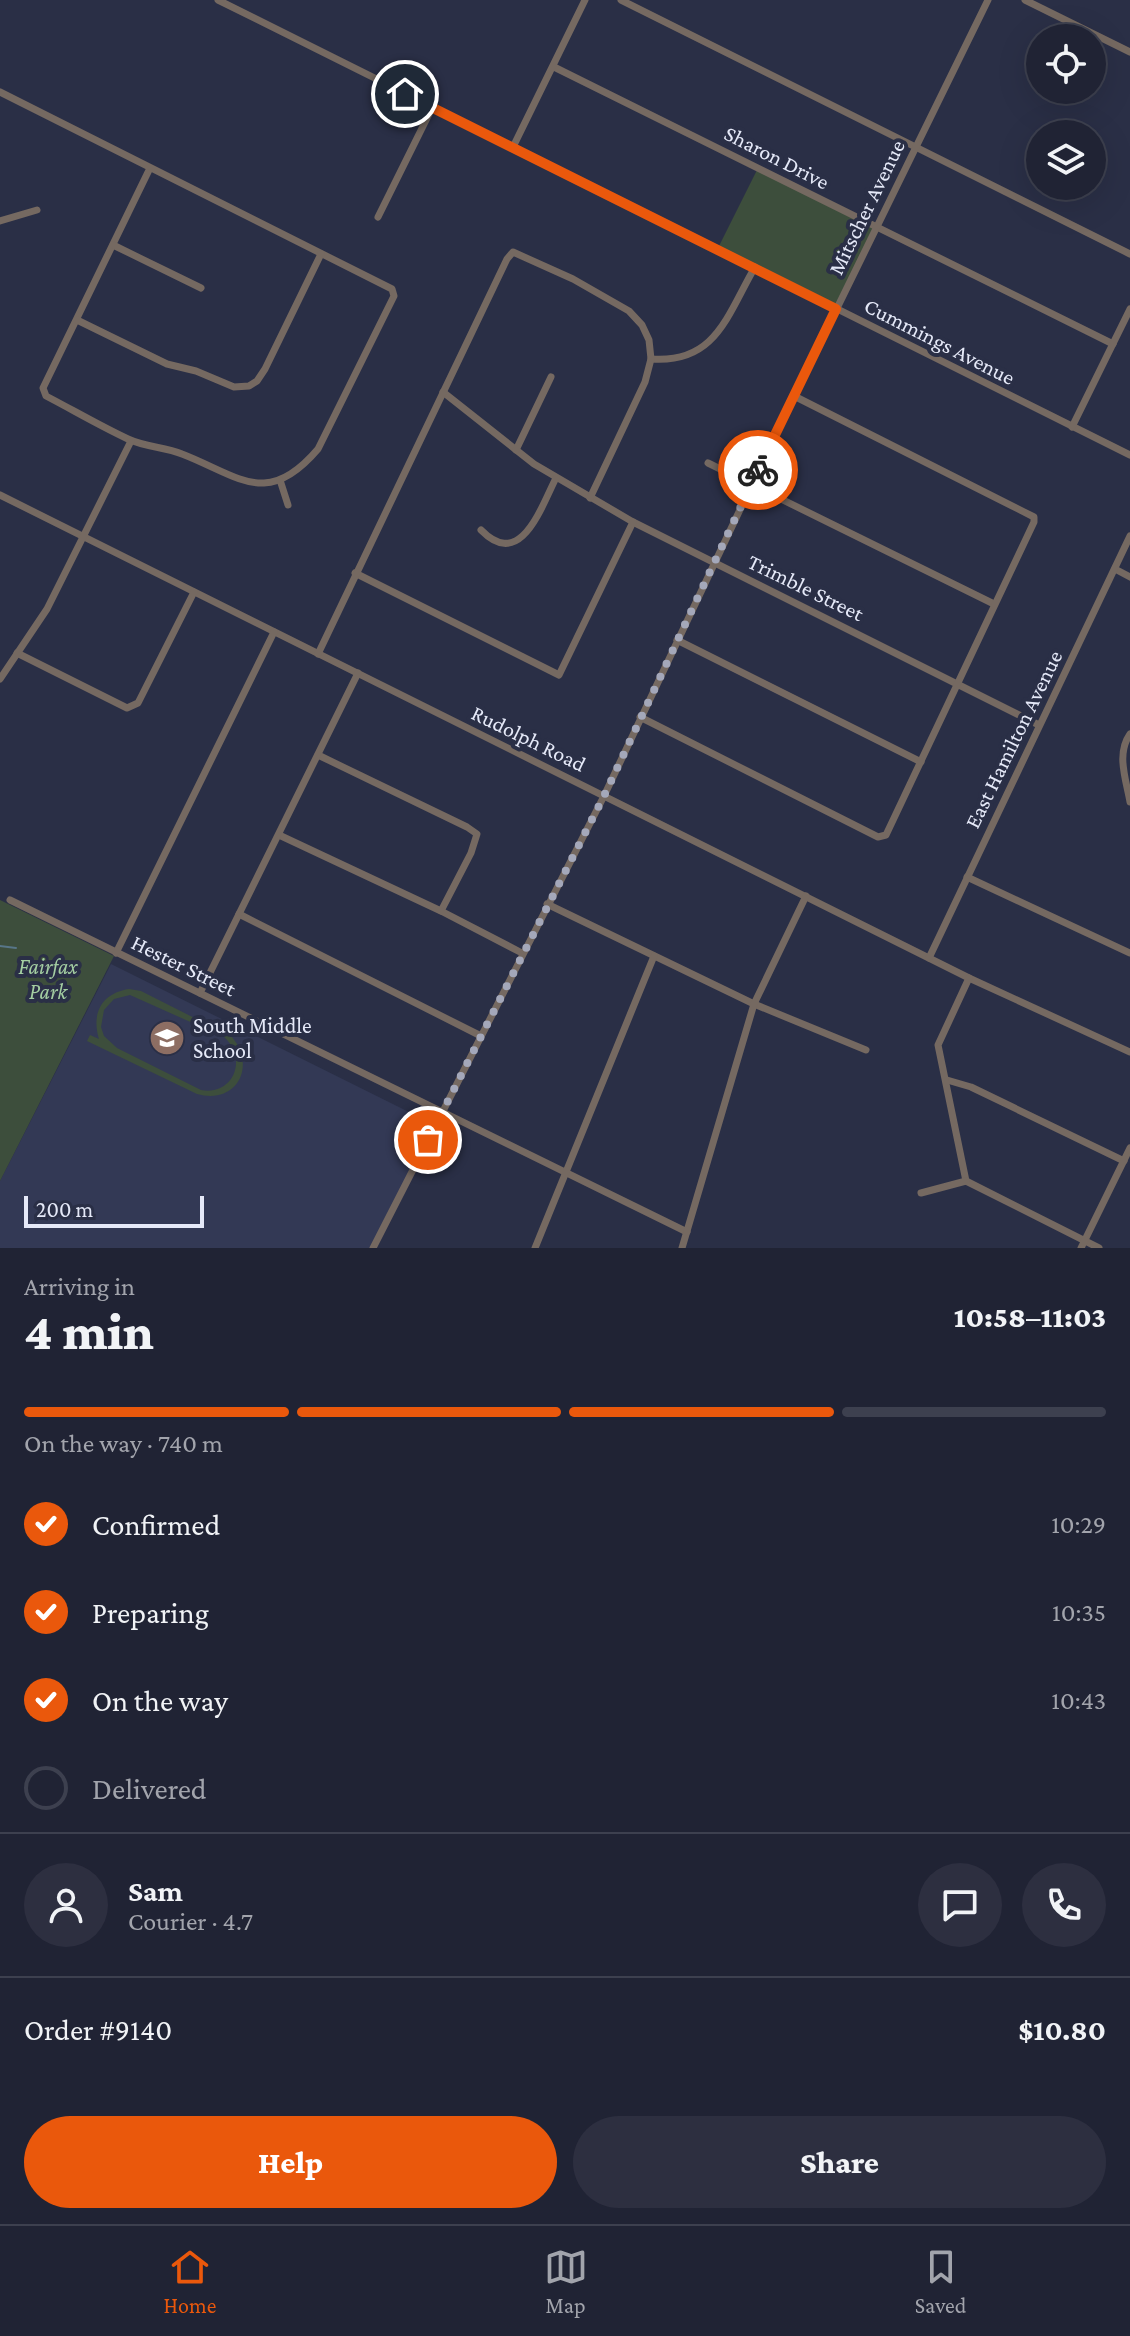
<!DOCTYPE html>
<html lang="en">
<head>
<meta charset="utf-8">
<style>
	:root { --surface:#202334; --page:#2d2f40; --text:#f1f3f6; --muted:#a2a4ac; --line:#3d404f; --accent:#ea580c }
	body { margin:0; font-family:"Crimson Pro",serif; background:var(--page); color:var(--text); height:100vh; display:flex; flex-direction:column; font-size:30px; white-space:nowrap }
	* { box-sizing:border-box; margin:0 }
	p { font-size:26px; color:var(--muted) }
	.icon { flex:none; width:44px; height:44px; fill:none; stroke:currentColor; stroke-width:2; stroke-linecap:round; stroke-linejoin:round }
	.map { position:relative; height:1248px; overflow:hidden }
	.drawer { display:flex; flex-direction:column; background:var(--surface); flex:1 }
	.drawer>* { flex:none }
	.controls { position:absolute; left:1026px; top:24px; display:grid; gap:16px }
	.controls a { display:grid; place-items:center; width:80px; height:80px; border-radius:50%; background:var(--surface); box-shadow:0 8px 32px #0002,0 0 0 2px var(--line); font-size:40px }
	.scale { position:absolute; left:24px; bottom:20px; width:180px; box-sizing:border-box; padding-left:8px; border:4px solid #e5e9f8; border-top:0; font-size:22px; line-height:28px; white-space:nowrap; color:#e5e9f8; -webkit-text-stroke:6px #2a2f46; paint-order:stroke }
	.pin { position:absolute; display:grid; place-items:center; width:68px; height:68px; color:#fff; margin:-34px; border:4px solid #fff; border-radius:50%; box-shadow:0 2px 8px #0007 }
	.courier { position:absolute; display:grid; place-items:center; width:80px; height:80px; margin:-40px; border:6px solid #ea580c; border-radius:50%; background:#fff; color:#222; box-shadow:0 2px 10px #0007 }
	.overview em { font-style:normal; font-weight:800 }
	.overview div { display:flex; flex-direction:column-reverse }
	.overview { display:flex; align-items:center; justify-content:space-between; height:136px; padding:0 24px }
	h1 { font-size:52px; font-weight:800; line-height:60px }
	.bar { display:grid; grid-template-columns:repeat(4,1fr); gap:12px 8px; align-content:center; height:96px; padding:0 24px }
	.bar i { height:10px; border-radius:6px; background:var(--line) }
	.bar .current { background:var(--accent) }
	.bar p { grid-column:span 4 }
	.line { display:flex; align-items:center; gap:20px; padding:0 24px; border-top:2px solid var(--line) }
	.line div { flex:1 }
	.round { display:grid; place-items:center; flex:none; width:84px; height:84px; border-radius:42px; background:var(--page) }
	ol { padding:0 24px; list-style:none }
	li { display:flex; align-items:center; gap:24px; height:88px }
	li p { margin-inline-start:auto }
	li .icon { padding:8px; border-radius:50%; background:var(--accent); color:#fff; stroke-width:4 }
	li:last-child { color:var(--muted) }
	li i { width:44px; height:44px; border:4px solid var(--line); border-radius:50% }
	.button { display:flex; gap:16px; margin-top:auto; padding:16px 24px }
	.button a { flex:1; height:92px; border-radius:48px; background:var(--accent); color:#fff; font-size:32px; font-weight:800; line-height:92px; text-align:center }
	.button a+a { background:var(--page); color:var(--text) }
	.dock { display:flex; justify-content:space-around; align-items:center; height:112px; border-top:2px solid var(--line); background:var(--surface); font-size:22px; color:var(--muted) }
	.dock a { display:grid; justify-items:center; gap:4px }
	.dock .current { color:var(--accent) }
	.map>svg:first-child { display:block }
</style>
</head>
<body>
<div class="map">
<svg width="1130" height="1248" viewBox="0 0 1130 1248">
	<rect width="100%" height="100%" fill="#2a2f46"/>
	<path fill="#333955" d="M111,964L425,1120L441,1112L373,1248H0V1181Z"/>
	<g fill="#3d4e3c" fill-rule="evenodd">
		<path d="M758,168L876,227L836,309L718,248Z"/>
		<path d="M0,900L114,956L0,1181Z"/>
		<path d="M129,989L141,991L232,1037C257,1067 236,1105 197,1094L87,1041L90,1035L99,1039C91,1013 102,993 129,989ZM130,995L224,1037C248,1058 234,1096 201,1090L117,1048L104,1036L101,1027L104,1010L114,999Z"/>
	</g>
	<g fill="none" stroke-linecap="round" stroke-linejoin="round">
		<path stroke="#587688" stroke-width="2" d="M0,946L16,948"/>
		<g stroke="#756961" stroke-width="7">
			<path d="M218,0L1130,455"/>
			<path d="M621,0L1130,254"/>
			<path d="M1025,0L1130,52"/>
			<path d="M554,67L1113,344"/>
			<path d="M0,92L392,289L394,296L318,449C267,509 239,476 182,454C165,447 145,447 128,439C100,426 73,410 46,396L43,388L150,168"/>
			<path d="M513,147L585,0"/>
			<path d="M378,217L432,108"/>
			<path d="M0,221L37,210"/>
			<path d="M113,245L201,288"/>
			<path d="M77,320L167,364L196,371L234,387L249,386L257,381L265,369L321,254"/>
			<path d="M651,359C716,364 727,315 755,267"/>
			<path d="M443,392L534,464L633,522L1039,725"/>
			<path d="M1072,427L1130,309"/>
			<path d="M516,450L551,377"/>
			<path d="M708,463L994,604"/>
			<path d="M280,480L288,505"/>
			<path d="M0,495L969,978L1130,1052"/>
			<path d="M481,530C521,571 541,507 556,478"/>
			<path d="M1115,569L1130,577"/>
			<path d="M355,573L559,675L633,522"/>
			<path d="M677,640L921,762"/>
			<path d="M17,653L127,708L138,703L194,592"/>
			<path d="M318,654L507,259L513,252L573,279L629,311L642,325L649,340L651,359L645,382L590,498"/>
			<path d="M0,679L47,609L131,441"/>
			<path d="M640,717L878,837L886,835L1034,522V517L794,396"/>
			<path d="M1130,734C1116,754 1126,779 1130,802"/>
			<path d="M318,755L467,827L477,834L471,853L441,911"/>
			<path d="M279,835L441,911L522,953"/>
			<path d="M967,877L1130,953"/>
			<path d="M10,900L687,1232"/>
			<path d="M547,904L754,1004L866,1050"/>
			<path d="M239,914L481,1036"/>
			<path d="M116,953L274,632"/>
			<path d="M929,958L1130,536"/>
			<path d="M200,993L358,673"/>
			<path d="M947,1080L971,1087L1124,1161"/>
			<path d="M966,1181L938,1045L969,978"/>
			<path d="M966,1181L1099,1248"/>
			<path d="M921,1193L966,1181"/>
			<path d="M373,1248L604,796L794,396L988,0"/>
			<path d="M535,1248L654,956"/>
			<path d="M682,1248L754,1004L806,896"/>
			<path d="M1081,1248L1130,1148"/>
		</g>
	</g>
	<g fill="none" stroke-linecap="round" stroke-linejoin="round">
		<path stroke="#a4a8ba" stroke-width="8" stroke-dasharray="0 14.4" d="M428,1140L604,796L758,470"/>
		<path stroke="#ea580c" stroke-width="10" d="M405,94L836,309L758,470"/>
	</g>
	<defs>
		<symbol id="school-disc" viewBox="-11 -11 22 22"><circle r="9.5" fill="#8d6e63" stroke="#2a2f46"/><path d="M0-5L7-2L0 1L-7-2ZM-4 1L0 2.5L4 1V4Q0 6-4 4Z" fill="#fff"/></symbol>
	</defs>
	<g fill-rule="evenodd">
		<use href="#school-disc" x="147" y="1018" width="40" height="40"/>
	</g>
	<g text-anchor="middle" stroke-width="8" stroke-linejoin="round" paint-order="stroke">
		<g font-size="22" fill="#e5e9f8" stroke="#2a2f46">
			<text transform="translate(777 157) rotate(27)" y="8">Sharon Drive</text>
			<text transform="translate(866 207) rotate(-64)" y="8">Mitscher Avenue</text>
			<text transform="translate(940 341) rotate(27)" y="8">Cummings Avenue</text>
			<text transform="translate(806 587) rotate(26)" y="8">Trimble Street</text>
			<text transform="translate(529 738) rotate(26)" y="8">Rudolph Road</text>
			<text transform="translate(1013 739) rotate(-64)" y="8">East Hamilton Avenue</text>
			<text transform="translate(184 965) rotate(26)" y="8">Hester Street</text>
		</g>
		<g font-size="22" font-style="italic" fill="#a4cea2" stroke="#2a2f46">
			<text x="48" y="974">Fairfax<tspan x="48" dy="25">Park</tspan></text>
		</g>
		<g font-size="22" fill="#e5e9f8" stroke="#2a2f46" text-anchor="start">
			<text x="193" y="1033">South Middle<tspan x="193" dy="25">School</tspan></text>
		</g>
	</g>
</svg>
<div class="controls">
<a><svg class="icon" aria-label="locate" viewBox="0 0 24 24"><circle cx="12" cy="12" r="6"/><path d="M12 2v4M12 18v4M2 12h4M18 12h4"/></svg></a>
<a><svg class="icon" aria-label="layers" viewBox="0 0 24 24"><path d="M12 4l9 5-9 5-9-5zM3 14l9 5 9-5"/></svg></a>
</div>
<div class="scale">200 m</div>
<div class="pin" style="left:428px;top:1140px;background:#ea580c"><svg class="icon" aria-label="bag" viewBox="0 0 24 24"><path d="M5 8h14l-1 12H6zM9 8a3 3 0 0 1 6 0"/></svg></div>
<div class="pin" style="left:405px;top:94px;background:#1f2937"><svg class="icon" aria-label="home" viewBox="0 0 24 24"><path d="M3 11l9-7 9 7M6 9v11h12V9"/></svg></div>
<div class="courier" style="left:758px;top:470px"><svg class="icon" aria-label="bike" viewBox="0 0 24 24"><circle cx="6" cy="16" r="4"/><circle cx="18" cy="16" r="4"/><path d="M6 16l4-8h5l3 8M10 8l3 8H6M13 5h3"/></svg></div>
</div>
<section class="drawer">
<div class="overview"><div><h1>4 min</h1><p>Arriving in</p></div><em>10:58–11:03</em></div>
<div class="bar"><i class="current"></i><i class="current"></i><i class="current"></i><i></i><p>On the way · 740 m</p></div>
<ol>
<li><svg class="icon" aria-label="check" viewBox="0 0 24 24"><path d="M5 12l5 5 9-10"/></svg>Confirmed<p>10:29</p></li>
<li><svg class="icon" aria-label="check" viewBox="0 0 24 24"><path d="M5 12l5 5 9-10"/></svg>Preparing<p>10:35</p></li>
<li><svg class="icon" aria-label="check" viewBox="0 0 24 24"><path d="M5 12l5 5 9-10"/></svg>On the way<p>10:43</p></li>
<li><i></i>Delivered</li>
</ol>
<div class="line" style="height:144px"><a class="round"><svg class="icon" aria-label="person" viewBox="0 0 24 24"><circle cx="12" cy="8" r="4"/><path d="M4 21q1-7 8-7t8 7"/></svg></a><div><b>Sam</b><p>Courier · 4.7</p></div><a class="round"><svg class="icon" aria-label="chat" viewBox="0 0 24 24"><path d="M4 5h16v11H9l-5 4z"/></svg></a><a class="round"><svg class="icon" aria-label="phone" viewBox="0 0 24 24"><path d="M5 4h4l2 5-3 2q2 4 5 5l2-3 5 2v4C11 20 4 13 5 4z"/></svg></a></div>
<div class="line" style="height:104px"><div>Order #9140</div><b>$10.80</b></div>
<div class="button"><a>Help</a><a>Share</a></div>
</section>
<nav class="dock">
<a class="current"><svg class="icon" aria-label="home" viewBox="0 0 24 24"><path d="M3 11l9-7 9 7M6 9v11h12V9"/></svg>Home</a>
<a><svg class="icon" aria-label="map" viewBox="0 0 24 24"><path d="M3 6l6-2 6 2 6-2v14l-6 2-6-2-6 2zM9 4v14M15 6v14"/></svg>Map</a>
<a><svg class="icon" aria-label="saved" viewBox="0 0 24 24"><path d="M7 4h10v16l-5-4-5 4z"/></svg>Saved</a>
</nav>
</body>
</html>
